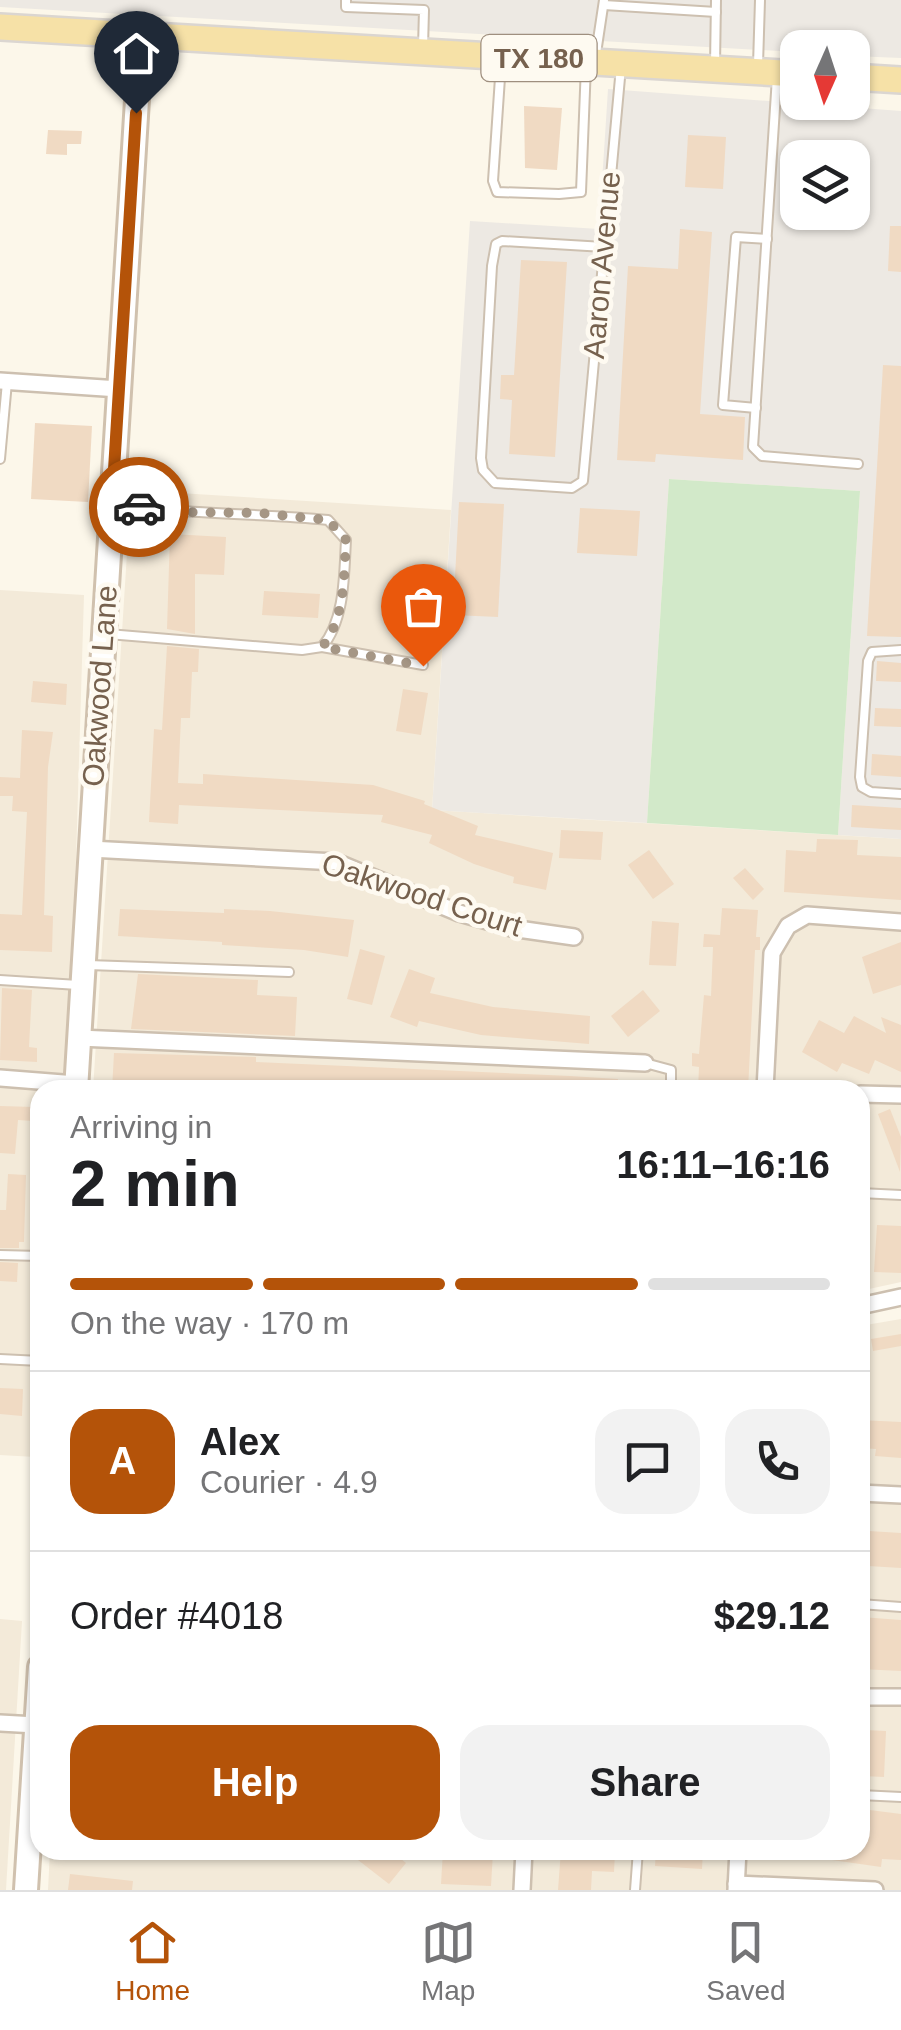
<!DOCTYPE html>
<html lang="en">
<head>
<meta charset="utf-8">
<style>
	:root { --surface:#fff; --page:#f2f2f2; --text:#202124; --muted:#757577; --line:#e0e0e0; --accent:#b45309 }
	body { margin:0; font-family:Arial,sans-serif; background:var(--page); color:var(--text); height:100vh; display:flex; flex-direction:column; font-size:38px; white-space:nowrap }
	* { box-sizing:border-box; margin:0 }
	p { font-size:32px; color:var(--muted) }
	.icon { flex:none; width:55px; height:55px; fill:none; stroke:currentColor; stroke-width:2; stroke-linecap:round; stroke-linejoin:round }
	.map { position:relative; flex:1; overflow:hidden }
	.sheet { position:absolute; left:30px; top:1080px; width:840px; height:780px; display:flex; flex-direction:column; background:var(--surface); border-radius:30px; box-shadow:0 2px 8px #0004 }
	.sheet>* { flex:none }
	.needle { width:65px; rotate:183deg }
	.fabs { position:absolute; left:780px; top:30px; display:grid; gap:20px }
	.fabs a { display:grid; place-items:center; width:90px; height:90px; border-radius:20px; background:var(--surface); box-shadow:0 2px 8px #0004; font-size:50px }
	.pin { position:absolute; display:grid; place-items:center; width:85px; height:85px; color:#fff; margin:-102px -42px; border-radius:50% 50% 50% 0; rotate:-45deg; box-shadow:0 0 10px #0007 }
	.pin .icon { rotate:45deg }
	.courier { position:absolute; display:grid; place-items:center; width:100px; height:100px; margin:-50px; border:8px solid #b45309; border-radius:50%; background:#fff; color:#222; box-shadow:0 2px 12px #0007 }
	.summary em { font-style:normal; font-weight:600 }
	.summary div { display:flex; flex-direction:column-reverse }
	.summary { display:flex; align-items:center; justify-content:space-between; height:170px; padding:0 40px }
	h1 { font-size:65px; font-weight:600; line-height:75px }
	.bar { display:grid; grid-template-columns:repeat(4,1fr); gap:15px 10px; align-content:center; height:120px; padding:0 40px }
	.bar i { height:12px; border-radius:8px; background:var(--line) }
	.bar .on { background:var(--accent) }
	.bar p { grid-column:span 4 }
	.line { display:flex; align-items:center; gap:25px; padding:0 40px; border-top:2px solid var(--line) }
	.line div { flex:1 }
	.round { display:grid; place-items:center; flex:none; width:105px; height:105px; border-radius:30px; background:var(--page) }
	.primary-button { display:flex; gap:20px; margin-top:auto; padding:20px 40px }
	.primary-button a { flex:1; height:115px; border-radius:30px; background:var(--accent); color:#fff; font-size:40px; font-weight:600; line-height:115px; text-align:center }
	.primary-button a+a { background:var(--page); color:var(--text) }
	.tab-bar { display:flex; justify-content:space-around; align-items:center; height:140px; border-top:2px solid var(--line); background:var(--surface); font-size:28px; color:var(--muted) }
	.tab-bar a { display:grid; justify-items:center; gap:5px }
	.tab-bar .on { color:var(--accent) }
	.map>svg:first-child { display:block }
</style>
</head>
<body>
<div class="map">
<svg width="901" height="1890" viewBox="0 0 901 1890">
	<rect width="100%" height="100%" fill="#fcf7ea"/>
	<g fill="#f3ead9">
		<path d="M131,490L451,510L432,810L901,839V1282L860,1291V1090H93Z"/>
		<path d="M0,590L84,595L69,1090H40V1375L35,1457L0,1455Z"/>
		<path d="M901,1319V1890H48L50,1850H860V1326Z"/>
		<path d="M0,1619L22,1621L6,1890H0Z"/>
	</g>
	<g fill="#ede9e3" fill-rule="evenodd">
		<path d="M0,0H901V58L853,56L852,48H798L797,52L0,7Z"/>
		<path d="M608,89L901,111V839L838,835L860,491L669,479L647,823L432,810L470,221L599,229ZM798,158H852V212H798Z"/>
	</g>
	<path fill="#d2e9c9" d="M669,479L860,491L838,835L647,823Z"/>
	<g fill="#f0dac3">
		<path d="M524,106L562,108L557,170L525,168Z"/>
		<path d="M48,130L82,131L81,144H67V155L46,154Z"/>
		<path d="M688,135L726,137L723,189L685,187Z"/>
		<path d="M890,226H901V272L888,271Z"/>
		<path d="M680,229L712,232L700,414L745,417L743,460L656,454L655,462L617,460L628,266L678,269Z"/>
		<path d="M521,260L567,262L555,457L509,454L512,400L500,399L501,375H514Z"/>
		<path d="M883,365L901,366V637L867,636Z"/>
		<path d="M35,423L92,426L88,502L31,499Z"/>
		<path d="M459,502L504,504L498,617L453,615Z"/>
		<path d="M580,508L640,511L637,556L577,553Z"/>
		<path d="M170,534L226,537L224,575L195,574V634L167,629Z"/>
		<path d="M264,591L320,594L318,618L262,615Z"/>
		<path d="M167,646L199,649L198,672H192L190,718H181L178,783L203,784V774L373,785L425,801L424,804L478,826L475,835L553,853L546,890L513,883L514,877L474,864L429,843L432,835L381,822L383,815L179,805L178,824L149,822L154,729L162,730Z"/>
		<path d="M877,661L901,663V682L876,681Z"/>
		<path d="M33,681L67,684L66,705L31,702Z"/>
		<path d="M403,689L428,693L421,735L396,731Z"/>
		<path d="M875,708L901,709V727L874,726Z"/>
		<path d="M22,730L53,732L48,767L44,915L53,916L52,952L0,950V914L22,915L27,812L12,811L13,796H0V777L20,778Z"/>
		<path d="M872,754L901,756V777L871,775Z"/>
		<path d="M852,805L901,808V830L851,827Z"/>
		<path d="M561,830L603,832L601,860L559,858Z"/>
		<path d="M817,839L858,840L857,855L901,857V900L784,892L786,850L816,852Z"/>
		<path d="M649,850L674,884L653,899L628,865Z"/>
		<path d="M745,868L764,889L753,900L733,878Z"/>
		<path d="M722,908L758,910L756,937H760V950H755L748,1090H698L699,1067L692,1066V1053L699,1054L704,995L711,996L713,947H703L704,934L720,935Z"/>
		<path d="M120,909L224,913V909L270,911L354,920L348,957L304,950L222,945V942L118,936Z"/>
		<path d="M652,921L679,923L676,966L649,965Z"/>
		<path d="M901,942V985L873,994L862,957Z"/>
		<path d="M360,949L385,956L372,1005L347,999Z"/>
		<path d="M409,969L435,978L430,993L493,1007L590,1016L589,1044L481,1035L419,1021L417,1027L390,1017Z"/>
		<path d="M138,974L258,980L257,995L297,997L295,1036L131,1029Z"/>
		<path d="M2,988L32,990L29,1047L37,1048V1062L0,1060Z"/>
		<path d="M643,990L660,1011L628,1037L611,1016Z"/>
		<path d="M854,1016L886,1033L881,1017L901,1025V1072L875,1060L869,1074L842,1063L837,1072L802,1052L819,1020L844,1033Z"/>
		<path d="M114,1053L256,1057V1062L570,1076L618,1079L617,1090H112Z"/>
		<path d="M0,1106L34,1107L33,1121L18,1120L15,1154L0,1153Z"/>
		<path d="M890,1109L901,1137L900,1172L878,1114Z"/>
		<path d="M8,1174L26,1175L24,1242H19V1248H0V1210H6Z"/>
		<path d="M877,1225L901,1226V1273L874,1272Z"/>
		<path d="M0,1262L18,1263L17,1282L0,1281Z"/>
		<path d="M901,1334V1346L873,1351L871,1339Z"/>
		<path d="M0,1388L23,1389L22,1416L0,1414Z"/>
		<path d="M860,1420L901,1422V1458L875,1456L876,1449L860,1448Z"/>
		<path d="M869,1531L901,1533V1568L868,1566Z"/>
		<path d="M861,1617L901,1620V1671L860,1669Z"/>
		<path d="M865,1730L886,1731L884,1777L862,1776Z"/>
		<path d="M862,1809L901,1814V1860L882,1859L881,1867L832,1860V1850H860Z"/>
		<path d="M367,1850H390L406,1863L389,1884L358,1860Z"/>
		<path d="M443,1850L493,1852L491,1886L441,1884Z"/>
		<path d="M561,1850L615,1852L614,1872L592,1871L591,1890H558Z"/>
		<path d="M656,1850H703L702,1869L655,1866Z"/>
		<path d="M70,1874L133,1881L132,1890H68Z"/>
	</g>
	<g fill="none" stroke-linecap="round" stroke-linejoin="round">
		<defs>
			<g id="lane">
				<path d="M346,0V7L424,10L423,47"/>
				<path d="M604,5L716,12"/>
				<path d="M595,60L604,0"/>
				<path d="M501,63L493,181L497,192L559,194L581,192L586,65"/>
				<path d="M715,65L716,0"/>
				<path d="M758,65L760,0"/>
				<path d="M777,77L753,447L762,456L858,464"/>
				<path d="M604,247L502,241L496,244L492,266L481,458L483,470L495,483L572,488L583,481L621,67"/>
				<path d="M756,408L723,405L736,237L767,239"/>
				<path d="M0,459L7,382"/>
				<path d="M108,634L302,650L322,647C345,620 344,575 346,540L328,520C257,513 186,515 116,503"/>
				<path d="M322,647L423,665"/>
				<path d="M901,650L872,652L868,661L860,777L862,787L871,792L901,794"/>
				<path d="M88,965L289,972"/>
				<path d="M0,980L78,985"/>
				<path d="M645,1063L671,1070V1090"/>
				<path d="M860,1193L901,1195"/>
				<path d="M0,1255L40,1256"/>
				<path d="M0,1359L40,1361"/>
				<path d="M860,1604L901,1607"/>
				<path d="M860,1795L901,1797"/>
				<path d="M635,1890L638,1850"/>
			</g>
			<g id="street">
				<path d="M0,381L119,389"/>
				<path d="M90,849L336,862L459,913L511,928L574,937"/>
				<path d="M79,1038L645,1063"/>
				<path d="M0,1078L76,1084"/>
				<path d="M765,1090L772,953L788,926L807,915L901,922"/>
				<path d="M860,1094L901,1095"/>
				<path d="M860,1306L901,1297"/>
				<path d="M860,1493L901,1495"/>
				<path d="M860,1697H901"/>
				<path d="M0,1723L36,1725"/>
				<path d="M736,1884L875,1890"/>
				<path d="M522,1890L524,1850"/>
				<path d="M736,1890L738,1850"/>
			</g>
			<g id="secondary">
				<path d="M76,1090L141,35"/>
				<path d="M26,1890L40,1667"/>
			</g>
			<g id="primary">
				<path d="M0,27L798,74"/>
				<path d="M852,77L901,80"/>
			</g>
		</defs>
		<use href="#lane" stroke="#cdc0b0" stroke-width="12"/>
		<use href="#street" stroke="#cdc0b0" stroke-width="20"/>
		<use href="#secondary" stroke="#d0c1ae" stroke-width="28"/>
		<use href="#primary" stroke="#dbd6d1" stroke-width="30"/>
		<use href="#lane" stroke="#fff" stroke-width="8"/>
		<use href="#street" stroke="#fff" stroke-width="15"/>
		<use href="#secondary" stroke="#fff" stroke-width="22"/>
		<use href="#primary" stroke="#f6e1a7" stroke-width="25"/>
	</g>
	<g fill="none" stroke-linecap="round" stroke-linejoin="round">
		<path stroke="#a59685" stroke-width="10" stroke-dasharray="0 18" d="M139,507L170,512L259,513L328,520L346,540C344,575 345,620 322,647L423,666"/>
		<path stroke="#b45309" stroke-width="12" d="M136,113L112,502L139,507"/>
	</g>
	<g text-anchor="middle" stroke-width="9" stroke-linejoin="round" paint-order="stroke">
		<rect fill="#fefaf1" stroke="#9f8f7f" stroke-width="2.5" x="481.5" y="35" width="115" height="46" rx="8"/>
		<g font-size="28" font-weight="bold" fill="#76614e">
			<text x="539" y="68">TX 180</text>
		</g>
		<g font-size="30" fill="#76614e" stroke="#fefaf1">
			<text transform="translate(602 265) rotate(-85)" y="10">Aaron Avenue</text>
			<text transform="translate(100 686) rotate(-86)" y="10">Oakwood Lane</text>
			<text transform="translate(422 895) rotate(18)" y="10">Oakwood Court</text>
		</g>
	</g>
</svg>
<div class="fabs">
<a><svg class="needle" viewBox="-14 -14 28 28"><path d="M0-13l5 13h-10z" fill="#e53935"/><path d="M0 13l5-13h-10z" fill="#757577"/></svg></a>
<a><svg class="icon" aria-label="layers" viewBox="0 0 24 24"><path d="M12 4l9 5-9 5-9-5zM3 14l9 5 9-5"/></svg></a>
</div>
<div class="pin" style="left:423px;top:666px;background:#ea580c"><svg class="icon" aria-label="bag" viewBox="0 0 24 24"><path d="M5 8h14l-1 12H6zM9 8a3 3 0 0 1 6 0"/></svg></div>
<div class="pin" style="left:136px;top:113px;background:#1f2937"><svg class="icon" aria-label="home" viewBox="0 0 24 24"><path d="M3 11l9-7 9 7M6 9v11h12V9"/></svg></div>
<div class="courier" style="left:139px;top:507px"><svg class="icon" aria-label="car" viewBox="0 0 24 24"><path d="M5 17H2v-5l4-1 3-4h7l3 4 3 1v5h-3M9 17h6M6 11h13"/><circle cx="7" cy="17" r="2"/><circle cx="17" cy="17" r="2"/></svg></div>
<section class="sheet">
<div class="summary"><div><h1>2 min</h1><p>Arriving in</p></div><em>16:11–16:16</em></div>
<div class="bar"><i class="on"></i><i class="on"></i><i class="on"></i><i></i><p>On the way · 170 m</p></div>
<div class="line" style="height:180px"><b class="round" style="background:var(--accent);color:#fff">A</b><div><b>Alex</b><p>Courier · 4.9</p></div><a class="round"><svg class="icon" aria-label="chat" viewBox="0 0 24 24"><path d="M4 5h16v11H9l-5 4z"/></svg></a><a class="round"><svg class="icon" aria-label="phone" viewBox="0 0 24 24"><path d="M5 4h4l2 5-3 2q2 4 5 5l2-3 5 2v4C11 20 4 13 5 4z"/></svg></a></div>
<div class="line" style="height:130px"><div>Order #4018</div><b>$29.12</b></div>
<div class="primary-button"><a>Help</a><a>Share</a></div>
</section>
</div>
<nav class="tab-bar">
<a class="on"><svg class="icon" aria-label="home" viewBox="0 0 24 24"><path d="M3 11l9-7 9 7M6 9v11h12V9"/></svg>Home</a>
<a><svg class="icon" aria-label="map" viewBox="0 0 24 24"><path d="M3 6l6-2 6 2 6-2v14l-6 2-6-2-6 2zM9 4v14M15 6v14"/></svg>Map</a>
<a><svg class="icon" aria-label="saved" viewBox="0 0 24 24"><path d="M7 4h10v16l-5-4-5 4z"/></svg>Saved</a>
</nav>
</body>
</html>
